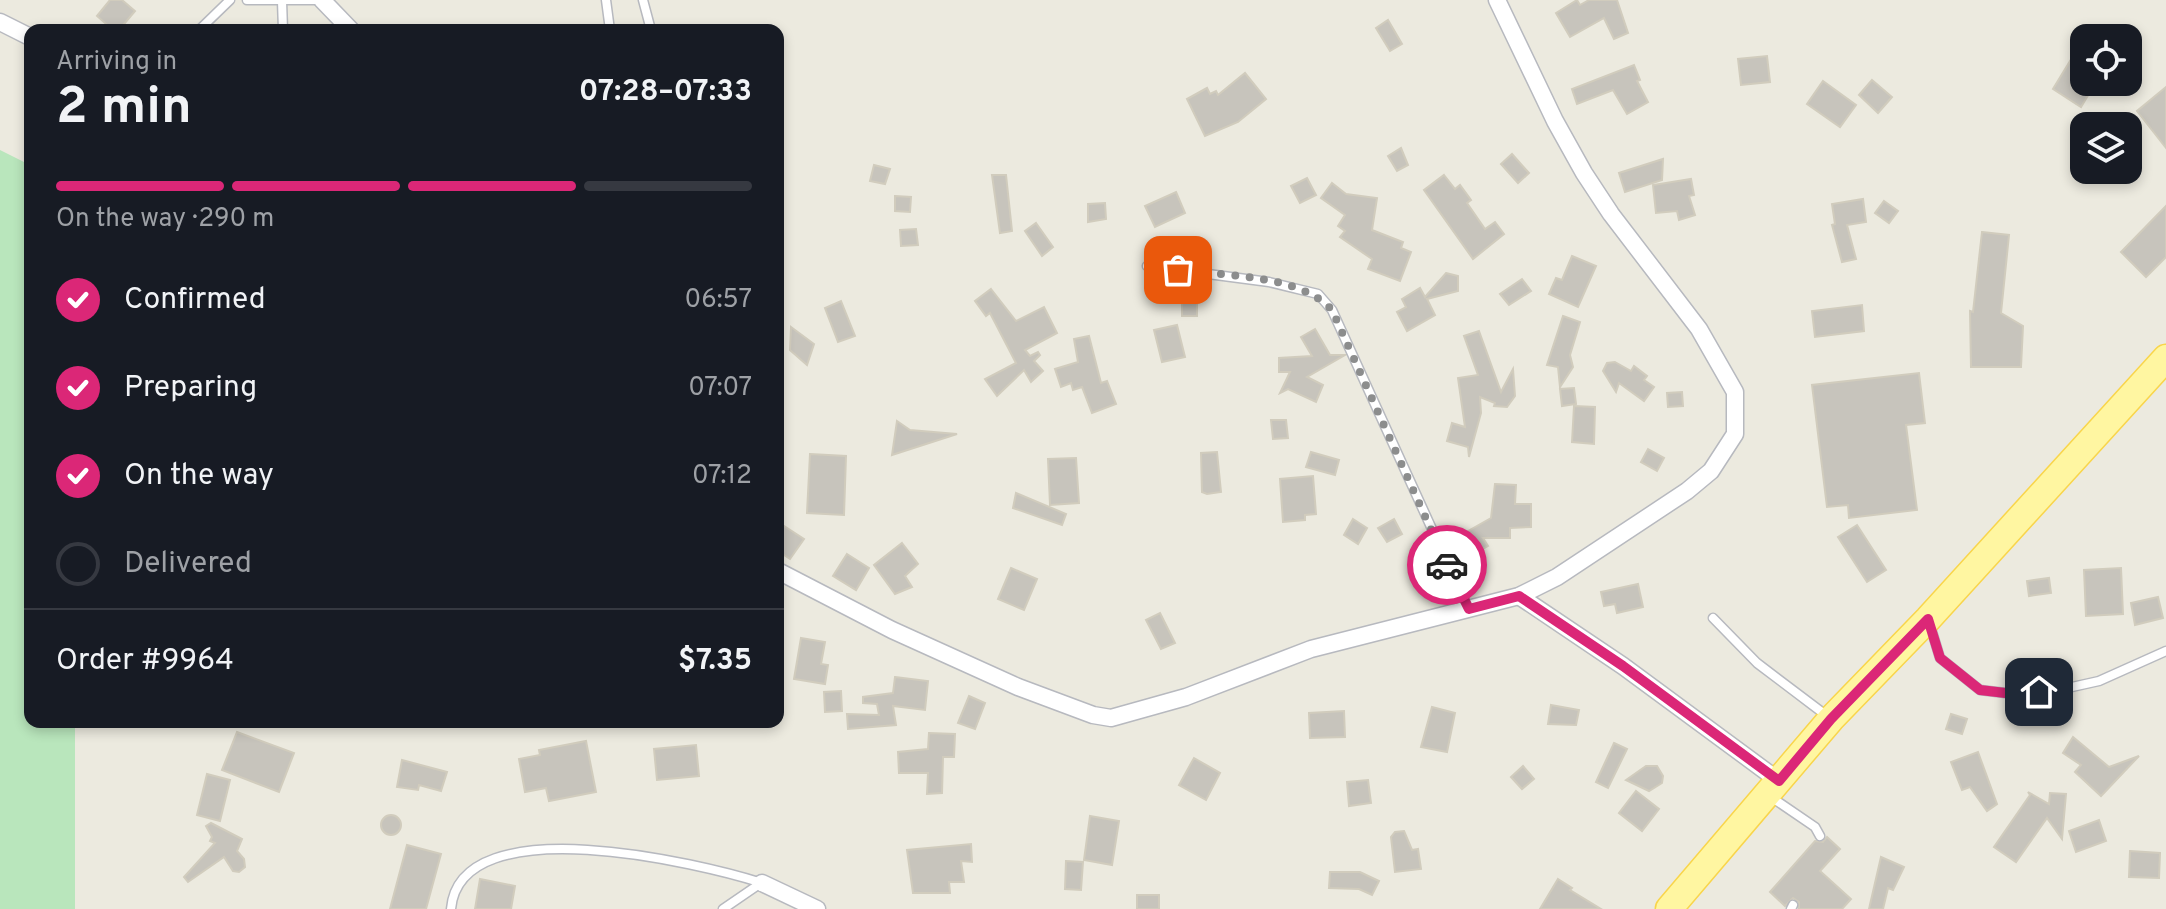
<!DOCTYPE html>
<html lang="en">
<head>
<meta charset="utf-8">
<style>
	:root { --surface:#171b24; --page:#242831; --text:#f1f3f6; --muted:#9ea1a6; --line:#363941; --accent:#db2777 }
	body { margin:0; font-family:Overpass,sans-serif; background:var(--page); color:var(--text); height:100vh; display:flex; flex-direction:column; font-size:30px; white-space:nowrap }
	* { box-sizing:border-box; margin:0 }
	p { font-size:26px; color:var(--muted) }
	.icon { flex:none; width:44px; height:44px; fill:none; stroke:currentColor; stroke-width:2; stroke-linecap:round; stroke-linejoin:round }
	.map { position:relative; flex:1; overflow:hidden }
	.panel { position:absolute; left:24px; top:24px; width:760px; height:704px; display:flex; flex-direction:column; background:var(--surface); border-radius:16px; box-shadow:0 4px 12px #0003 }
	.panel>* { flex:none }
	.tools { position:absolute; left:2070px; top:24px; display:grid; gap:16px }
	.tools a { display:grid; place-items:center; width:72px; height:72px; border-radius:16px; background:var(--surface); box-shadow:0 4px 12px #0003; font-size:40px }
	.pin { position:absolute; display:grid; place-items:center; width:68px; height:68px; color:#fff; margin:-34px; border-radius:16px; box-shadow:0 4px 12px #0006 }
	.courier { position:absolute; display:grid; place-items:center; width:80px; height:80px; margin:-40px; border:6px solid #db2777; border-radius:50%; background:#fff; color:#222; box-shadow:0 2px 10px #0007 }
	.headline em { font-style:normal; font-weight:700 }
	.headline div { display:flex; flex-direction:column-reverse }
	.headline { display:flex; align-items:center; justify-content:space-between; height:136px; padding:0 32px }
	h1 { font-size:52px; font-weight:700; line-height:60px }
	.bar { display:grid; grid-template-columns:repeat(4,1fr); gap:12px 8px; align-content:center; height:96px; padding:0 32px }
	.bar i { height:10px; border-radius:6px; background:var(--line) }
	.bar .active { background:var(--accent) }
	.bar p { grid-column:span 4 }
	.line { display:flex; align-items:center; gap:20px; padding:0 32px; border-top:2px solid var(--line) }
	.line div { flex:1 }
	ol { padding:0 32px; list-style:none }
	li { display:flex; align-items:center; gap:24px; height:88px }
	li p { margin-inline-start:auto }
	li .icon { padding:8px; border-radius:50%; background:var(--accent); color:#fff; stroke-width:4 }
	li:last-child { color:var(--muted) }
	li i { width:44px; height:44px; border:4px solid var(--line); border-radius:50% }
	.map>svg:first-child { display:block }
</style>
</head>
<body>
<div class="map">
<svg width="2166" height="909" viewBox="0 0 2166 909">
	<rect width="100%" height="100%" fill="#eceadf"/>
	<path fill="#b9e6bc" d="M0,150L30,165V722H89L75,723V909H0Z"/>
	<g fill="#c7c4bc" stroke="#d1ccbd" stroke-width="2">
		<path d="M110,0H122L135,11L119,30H113L97,16Z"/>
		<path d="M1577,0L1580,5L1589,0H1617L1628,33L1614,39L1604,18L1570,37L1556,13Z"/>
		<path d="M1388,20L1402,44L1390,51L1376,28Z"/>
		<path d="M2084,38V82H2096L2081,107L2053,89Z"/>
		<path d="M1767,56L1770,82L1741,85L1738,59Z"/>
		<path d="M1634,65L1640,80L1637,81L1648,102L1627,114L1613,90L1577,104L1572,89Z"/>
		<path d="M1245,73L1266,99L1238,122L1205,136L1187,99L1207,88L1210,94L1216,91L1218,95Z"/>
		<path d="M1872,80L1892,97L1878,113L1859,95Z"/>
		<path d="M1823,81L1856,105L1840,127L1807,104Z"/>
		<path d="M2166,87V148L2137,111Z"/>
		<path d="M1401,148L1408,165L1397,171L1388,156Z"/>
		<path d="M1512,154L1529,173L1518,183L1501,164Z"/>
		<path d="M1663,159L1662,180L1625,192L1619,173Z"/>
		<path d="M874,165L890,169L885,184L870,181Z"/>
		<path d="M992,175H1006L1012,231L1000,233Z"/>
		<path d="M1444,175L1455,189L1460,185L1471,200L1467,203L1485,229L1495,222L1504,234L1473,259L1424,190Z"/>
		<path d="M1307,178L1316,195L1300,203L1291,186Z"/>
		<path d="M1691,179L1694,195L1689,196L1695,215L1679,220L1677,211L1656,213L1653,185Z"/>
		<path d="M1332,183L1346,194L1377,198L1372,230L1403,242L1401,248L1411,252L1400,281L1368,269L1372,259L1340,237L1345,231L1338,226L1345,215L1321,198Z"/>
		<path d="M1176,192L1185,213L1155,227L1145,206Z"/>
		<path d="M895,196L911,197L910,212L895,211Z"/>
		<path d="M1863,199L1866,222L1847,225L1856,259L1842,262L1832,225L1835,224L1832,204Z"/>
		<path d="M1884,201L1898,211L1889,223L1875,213Z"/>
		<path d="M1105,203L1106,219L1088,222V204Z"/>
		<path d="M2166,206V257L2146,277L2121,252Z"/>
		<path d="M1036,223L1053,247L1042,256L1025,231Z"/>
		<path d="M916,229L918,245L901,246L900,230Z"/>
		<path d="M1982,232L2009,235L2001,313L2023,326L2021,367H1971L1970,311L1973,312Z"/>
		<path d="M1572,256L1596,266L1578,307L1549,294L1556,278L1562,280Z"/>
		<path d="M1446,273L1458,276V291L1427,299L1435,315L1407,331L1397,312L1406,307L1402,299L1420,288L1425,297Z"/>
		<path d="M1522,279L1531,291L1509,305L1500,294Z"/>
		<path d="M991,289L1016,321L1044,307L1057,333L1025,350L1030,356L1038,352L1040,355L1034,361L1043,371L1031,382L1024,370L997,396L985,379L1016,363L990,313L986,316L975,301Z"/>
		<path d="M841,301L855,336L838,342L825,308Z"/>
		<path d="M1182,302L1197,303V316H1182Z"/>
		<path d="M1862,305L1864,331L1815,337L1812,311Z"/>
		<path d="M1563,316L1580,322L1570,355L1573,367L1560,387L1558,367L1547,365Z"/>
		<path d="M1177,325L1185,357L1162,362L1154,330Z"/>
		<path d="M791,327L814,344L807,365L790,350Z"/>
		<path d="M1315,329L1330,355H1345L1307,377L1323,385L1316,402L1288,389L1280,393L1290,372H1279V358L1312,356L1301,337Z"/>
		<path d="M1479,331L1501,392L1513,369L1515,396L1507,407L1494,406L1495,403L1480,397L1481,413L1469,457L1468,447L1447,441L1452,423L1465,427L1458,378L1478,375L1464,336Z"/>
		<path d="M1089,336L1101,383L1107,381L1116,404L1092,413L1082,387L1073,390L1071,383L1061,387L1055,369L1078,362L1074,339Z"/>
		<path d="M1615,362L1631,371L1634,366L1647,376L1644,380L1654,387L1644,401L1619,383L1616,392L1603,371L1607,363Z"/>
		<path d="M1919,373L1925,423L1906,425L1917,510L1849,518L1848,505L1827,507L1812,385Z"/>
		<path d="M1574,388L1576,404L1562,406L1560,389Z"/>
		<path d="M1682,392L1683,406L1668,407L1667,393Z"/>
		<path d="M1574,406L1595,407L1594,444L1572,442Z"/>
		<path d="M1271,420H1286L1288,438L1273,439Z"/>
		<path d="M897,421L910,430L957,434L892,455Z"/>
		<path d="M1648,449L1664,458L1657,471L1641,462Z"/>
		<path d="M1217,452L1221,492L1207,494L1202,492L1201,453Z"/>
		<path d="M1311,452L1339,460L1335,475L1306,467Z"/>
		<path d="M810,454L846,456L844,515L807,513Z"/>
		<path d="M1076,458L1079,503L1050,505L1048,459Z"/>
		<path d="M1313,476L1316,514L1305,515V520L1283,522L1280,479Z"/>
		<path d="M1495,484L1516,485L1515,504H1531V527L1510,528V538H1483L1488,546L1472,555L1464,539H1454L1491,518Z"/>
		<path d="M1016,493L1066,514L1062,525L1013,508Z"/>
		<path d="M1353,519L1367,528L1358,544L1344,535Z"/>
		<path d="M1394,519L1402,534L1387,542L1378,528Z"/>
		<path d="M778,522L804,539L790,559L778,551Z"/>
		<path d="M1857,525L1886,570L1867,582L1838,537Z"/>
		<path d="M902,543L918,564L905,576L912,587L895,594L874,565Z"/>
		<path d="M847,554L869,568L856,590L833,576Z"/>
		<path d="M1011,568L1037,579L1024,610L998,599Z"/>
		<path d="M2121,568L2123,614L2086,616L2084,570Z"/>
		<path d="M2049,578L2051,593L2029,596L2027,581Z"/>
		<path d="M1638,584L1643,607L1617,613L1615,604L1604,606L1601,592Z"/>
		<path d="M2158,597L2163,618L2135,625L2131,603Z"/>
		<path d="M1160,613L1175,643L1161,649L1146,620Z"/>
		<path d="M801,638L825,642L821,664L828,665L825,684L794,679Z"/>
		<path d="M895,677L928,681L925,710L893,706L896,725L848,729L847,714L879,715L877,704L863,703V697L893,693Z"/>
		<path d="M841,691L842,711L825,712L824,692Z"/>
		<path d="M969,696L985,703L975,729L958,723Z"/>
		<path d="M1551,705L1579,710L1576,725L1548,724Z"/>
		<path d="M1432,707L1455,713L1447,752L1421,747Z"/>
		<path d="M1344,711L1345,737L1310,738L1309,713Z"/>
		<path d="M1951,714L1967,719L1962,734L1946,729Z"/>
		<path d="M237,732L294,753L279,792L222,770Z"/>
		<path d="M929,733L955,734L954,757H943L942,793L927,794L928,773H899L898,752L928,749Z"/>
		<path d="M2073,737L2109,767L2139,756L2101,796L2075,772L2081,765L2063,753Z"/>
		<path d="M586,741L596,792L549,801L546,788L525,792L519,759L540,755L539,750Z"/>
		<path d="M1614,743L1627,749L1608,788L1596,782Z"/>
		<path d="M696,745L699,776L657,780L654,749Z"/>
		<path d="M1978,752L1997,804L1987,811L1970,787L1962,790L1951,762Z"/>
		<path d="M1194,758L1220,773L1206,800L1179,785Z"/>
		<path d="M402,760L447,772L441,791L419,785L418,790L397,787Z"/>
		<path d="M1523,766L1534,779L1522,789L1511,777Z"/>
		<path d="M1646,766H1657L1663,776L1662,783L1649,791L1626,780Z"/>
		<path d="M207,774L230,780L220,821L197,815Z"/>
		<path d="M1368,780L1371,803L1349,806L1347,782Z"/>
		<path d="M1636,791L1659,809L1642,831L1619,813Z"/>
		<path d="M2028,792L2049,804L2050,793L2066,794L2062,839L2047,818L2016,862L1994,847L2030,795Z"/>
		<circle cx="391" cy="825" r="10"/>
		<path d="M1090,816L1119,821L1112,865L1084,860Z"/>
		<path d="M2099,820L2106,841L2076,852L2069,831Z"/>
		<path d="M211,823L242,839L237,851L244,859L245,867L239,872L233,871L224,857L188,882L184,877L215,843L210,841L212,837L206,826Z"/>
		<path d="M1404,831L1412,850L1418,849L1421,869L1395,872L1391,837L1395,832Z"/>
		<path d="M1827,837L1840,849L1820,871L1851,899L1842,909H1799V902L1793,898L1785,906L1770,892L1815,841L1823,842Z"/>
		<path d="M971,844L972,862L961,861L964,882H949L950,893H913L907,850Z"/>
		<path d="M407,845L441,854L426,909H390Z"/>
		<path d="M2130,851L2160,853L2159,878L2129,877Z"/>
		<path d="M1881,857L1904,867L1893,890L1888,888L1883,909H1869Z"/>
		<path d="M1066,861L1083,862L1081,890L1065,889Z"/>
		<path d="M1330,872H1360L1379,881L1372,895L1359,889L1329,888Z"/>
		<path d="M480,879L515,886L511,909H475Z"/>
		<path d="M1558,879L1572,888L1570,890L1601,909H1540Z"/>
		<rect x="1137" y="895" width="22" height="14"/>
	</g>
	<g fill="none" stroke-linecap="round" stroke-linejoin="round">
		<defs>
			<g id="lane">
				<path d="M247,0H321"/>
				<path d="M606,0L610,30"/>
				<path d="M643,0L651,30"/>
				<path d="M282,1L283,30"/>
				<path d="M199,30L230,0"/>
				<path d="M1147,266L1269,282L1318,294L1332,310L1468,608"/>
				<path d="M1713,618L1757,663L1827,716"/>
				<path d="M1930,625L1940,658L1980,690L2014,694L2063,689L2099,681L2166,651"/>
				<path d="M1771,797L1815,827L1820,836"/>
				<path d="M451,909C460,805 702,864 762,883"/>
				<path d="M723,909L761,883"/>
				<path d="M1791,909L1793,905"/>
			</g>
			<g id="street">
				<path d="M322,0L351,30"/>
				<path d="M0,22L30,37"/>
				<path d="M778,571L892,630L1018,687L1093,715L1111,718L1186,697L1311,649L1519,596L1557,577L1687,491L1711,471L1735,434V392L1699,329L1611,214L1584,173L1555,121L1497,0"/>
				<path d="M1519,596L1623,666L1779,781"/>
				<path d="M762,883L817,909"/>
			</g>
			<path id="primary" d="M1669,909L1831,719L1928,619L2166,358"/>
		</defs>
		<use href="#lane" stroke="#b7b9bf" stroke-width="11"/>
		<use href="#street" stroke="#b7b9bf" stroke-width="19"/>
		<use href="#primary" stroke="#f9d54b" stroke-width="29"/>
		<use href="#lane" stroke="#fff" stroke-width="8"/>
		<use href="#street" stroke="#fff" stroke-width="16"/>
		<use href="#primary" stroke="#fff6a1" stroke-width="26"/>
	</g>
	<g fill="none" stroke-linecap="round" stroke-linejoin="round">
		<path stroke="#8c8d8d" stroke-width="8" stroke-dasharray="0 14.4" d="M1178,270C1225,276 1299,274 1332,310L1447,565"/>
		<path stroke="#db2777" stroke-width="10" d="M1447,565L1469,609L1519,596L1623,666L1779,781L1831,719L1928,619L1940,658L1980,690L2014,694L2039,692"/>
	</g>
</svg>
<div class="tools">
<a><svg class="icon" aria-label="locate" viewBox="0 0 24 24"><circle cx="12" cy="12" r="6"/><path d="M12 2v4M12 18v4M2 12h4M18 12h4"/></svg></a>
<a><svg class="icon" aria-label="layers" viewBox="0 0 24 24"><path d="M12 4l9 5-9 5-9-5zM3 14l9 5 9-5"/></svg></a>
</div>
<div class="pin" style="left:1178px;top:270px;background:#ea580c"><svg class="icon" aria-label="bag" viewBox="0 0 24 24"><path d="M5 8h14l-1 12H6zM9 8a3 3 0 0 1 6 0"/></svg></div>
<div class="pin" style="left:2039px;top:692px;background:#1f2937"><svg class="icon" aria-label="home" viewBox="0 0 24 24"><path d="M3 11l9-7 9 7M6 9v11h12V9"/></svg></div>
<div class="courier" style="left:1447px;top:565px"><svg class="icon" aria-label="car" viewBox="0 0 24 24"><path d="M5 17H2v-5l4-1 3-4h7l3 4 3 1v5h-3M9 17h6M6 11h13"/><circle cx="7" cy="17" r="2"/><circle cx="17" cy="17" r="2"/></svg></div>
<section class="panel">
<div class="headline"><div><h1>2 min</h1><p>Arriving in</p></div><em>07:28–07:33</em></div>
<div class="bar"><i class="active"></i><i class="active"></i><i class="active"></i><i></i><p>On the way · 290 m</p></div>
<ol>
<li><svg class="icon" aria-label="check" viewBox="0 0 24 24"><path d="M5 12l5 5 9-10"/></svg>Confirmed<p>06:57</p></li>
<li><svg class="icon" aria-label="check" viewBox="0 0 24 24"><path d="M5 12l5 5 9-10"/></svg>Preparing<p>07:07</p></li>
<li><svg class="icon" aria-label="check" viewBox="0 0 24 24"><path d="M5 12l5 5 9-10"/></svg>On the way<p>07:12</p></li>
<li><i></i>Delivered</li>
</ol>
<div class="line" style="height:104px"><div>Order #9964</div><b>$7.35</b></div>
</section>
</div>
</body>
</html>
